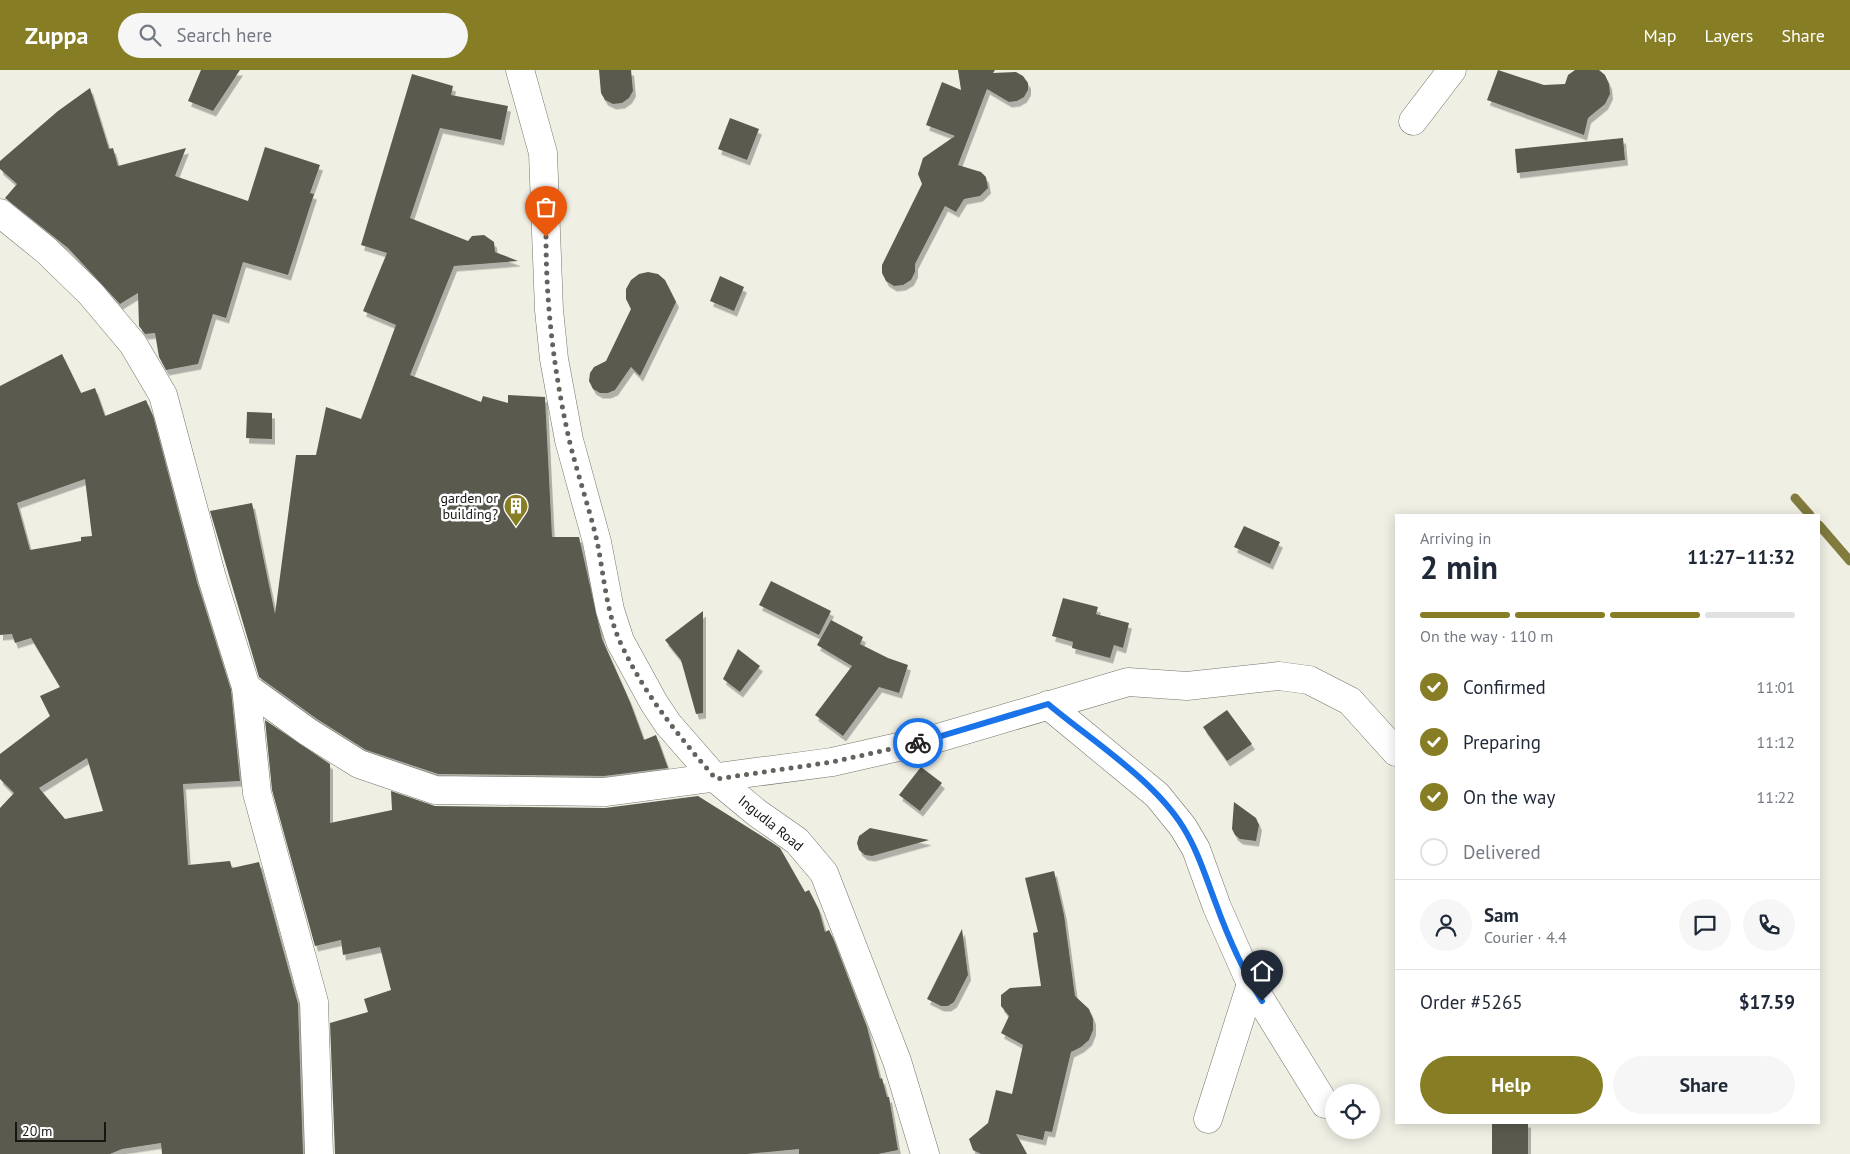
<!DOCTYPE html>
<html lang="en">
<head>
<meta charset="utf-8">
<style>
	:root { --surface:#fff; --page:#f6f6f7; --text:#1f2937; --muted:#747a83; --line:#e0e1e3; --accent:#867d24 }
	body { margin:0; font-family:"PT Sans",sans-serif; background:var(--page); color:var(--text); height:100vh; display:flex; flex-direction:column; font-size:19px; white-space:nowrap }
	* { box-sizing:border-box; margin:0 }
	p { font-size:16px; color:var(--muted) }
	.icon { flex:none; width:28px; height:28px; fill:none; stroke:currentColor; stroke-width:2; stroke-linecap:round; stroke-linejoin:round }
	.map { position:relative; flex:1; overflow:hidden }
	.side { position:absolute; left:1395px; top:444px; width:425px; height:610px; display:flex; flex-direction:column; background:var(--surface); border-radius:0px; box-shadow:0 2px 12px #0003 }
	.side>* { flex:none }
	.controls { position:absolute; left:1325px; top:1014px; display:grid; gap:10px }
	.controls a { display:grid; place-items:center; width:55px; height:55px; border-radius:50%; background:var(--surface); box-shadow:0 2px 12px #0003; font-size:25px }
	.scale { position:absolute; left:15px; bottom:12px; width:91px; box-sizing:border-box; padding-left:5px; border:2px solid #171613; border-top:0; font-size:14px; line-height:18px; white-space:nowrap; color:#171613; -webkit-text-stroke:4px #fff; paint-order:stroke }
	.pin { position:absolute; display:grid; place-items:center; width:42px; height:42px; color:#fff; margin:-51px -21px; border-radius:50% 50% 50% 0; rotate:-45deg; box-shadow:0 0 5px #0007 }
	.pin .icon { rotate:45deg }
	.courier { position:absolute; display:grid; place-items:center; width:50px; height:50px; margin:-25px; border:4px solid #1a73e8; border-radius:50%; background:#fff; color:#222; box-shadow:0 1px 6px #0007 }
	.headline em { font-style:normal; font-weight:700 }
	.headline div { display:flex; flex-direction:column-reverse }
	.headline { display:flex; align-items:center; justify-content:space-between; height:85px; padding:0 25px }
	h1 { font-size:32px; font-weight:700; line-height:38px }
	.bar { display:grid; grid-template-columns:repeat(4,1fr); gap:8px 5px; align-content:center; height:60px; padding:0 25px }
	.bar i { height:6px; border-radius:4px; background:var(--line) }
	.bar .active { background:var(--accent) }
	.bar p { grid-column:span 4 }
	.line { display:flex; align-items:center; gap:12px; padding:0 25px; border-top:1px solid var(--line) }
	.line div { flex:1 }
	.round { display:grid; place-items:center; flex:none; width:52px; height:52px; border-radius:26px; background:var(--page) }
	ol { padding:0 25px; list-style:none }
	li { display:flex; align-items:center; gap:15px; height:55px }
	li p { margin-inline-start:auto }
	li .icon { padding:5px; border-radius:50%; background:var(--accent); color:#fff; stroke-width:4 }
	li:last-child { color:var(--muted) }
	li i { width:28px; height:28px; border:2px solid var(--line); border-radius:50% }
	.cta { display:flex; gap:10px; margin-top:auto; padding:10px 25px }
	.cta a { flex:1; height:58px; border-radius:30px; background:var(--accent); color:#fff; font-size:20px; font-weight:700; line-height:58px; text-align:center }
	.cta a+a { background:var(--page); color:var(--text) }
	header { display:flex; align-items:center; gap:30px; box-sizing:border-box; height:70px; padding:0 25px; background:var(--accent); color:#fff }
	header strong { font-size:24px }
	nav { display:flex; gap:28px; margin-inline-start:auto; font-size:18px }
	.search { width:350px; height:45px; background:var(--page); display:flex; align-items:center; gap:12px; box-sizing:border-box; padding:0 18px; border-radius:28px; color:var(--muted); font-size:19px }
	.map>svg:first-child { display:block }
</style>
</head>
<body>
<header>
<strong>Zuppa</strong>
<div class="search"><svg class="icon" aria-label="search" viewBox="0 0 24 24"><circle cx="10" cy="10" r="6"/><path d="M15 15l6 6"/></svg>Search here</div>
<nav><a>Map</a><a>Layers</a><a>Share</a></nav>
</header>
<div class="map">
<svg width="1850" height="1084" viewBox="0 0 1850 1084">
	<defs>
		<filter id="shadow"><feDropShadow dx="3" dy="5.5" stdDeviation="0" flood-color="#0004"/></filter>
	</defs>
	<rect width="100%" height="100%" fill="#efefe4"/>
	<g fill="none" stroke-linecap="round" stroke-linejoin="round">
		<g stroke="#817b3e" stroke-width="9">
			<path d="M1795,428L1810,445"/>
			<path d="M1819,455L1850,491"/>
		</g>
	</g>
	<g fill="#5a5a50" fill-rule="evenodd" filter="url(#shadow)">
		<path d="M201,0H240L213,41L188,31Z"/>
		<path d="M599,0H631L633,21L629,28L622,33L613,34L605,30L601,23Z"/>
		<path d="M958,0H995L993,3L1016,2L1023,6L1028,13V20L1024,27L1017,31L1009,32L987,19L958,95L981,102L986,107L988,118L980,126L964,129L956,142L945,136L915,194V202L911,210L903,215L894,216L886,211L882,203V195L922,114L918,104L923,88L955,66L926,55L942,12L961,20Z"/>
		<path d="M1498,0L1544,15L1565,14L1568,5L1575,0H1599L1605,5L1609,14L1610,24L1605,34L1588,48L1584,65L1487,30Z"/>
		<path d="M412,4L453,16L451,25L508,36L501,70L440,58L410,148L468,171L472,166L484,165L494,172L495,182L518,191L454,196L410,305L481,332L483,326L508,333V325L545,327L552,467H579L602,569L630,632L644,670L656,665L668,698L604,706L438,704L366,680L317,649L259,607L210,441L252,433L275,544L296,385H316L326,337L361,349L396,255L363,241L387,183L361,175Z"/>
		<path d="M90,18L109,79L113,78L118,96L186,78L175,106L248,131L265,77L320,95L310,123L314,124L288,205L243,192L226,248L213,244L198,294L166,300L159,287L155,263L145,264L139,256L138,223L120,234L68,178L5,128L17,114L0,99V91L58,41Z"/>
		<path d="M730,48L759,59L747,90L718,79Z"/>
		<path d="M1623,68L1625,90L1517,103L1515,79Z"/>
		<path d="M648,202L658,204L665,210L676,232L640,306L631,297L615,320L608,323H600L593,319L589,311L590,303L594,297L606,291L631,239L626,229V219L631,210L639,204Z"/>
		<path d="M720,206L744,217L734,241L710,231Z"/>
		<path d="M62,284L81,323L95,318L105,346L146,330L153,346L197,512L231,620L240,711L183,714L188,795L230,791L232,798L259,792L298,934L303,1084H162L161,1073L122,1079L110,1084H0V738L14,723L0,709V684L50,646L40,626L60,617L31,568L15,573L12,564L0,565V316ZM85,409L92,466L81,467V471L30,480L17,433ZM87,688L103,741L65,749L39,718Z"/>
		<path d="M247,342L272,343V369L246,368Z"/>
		<path d="M1244,456L1280,472L1270,494L1234,477Z"/>
		<path d="M771,511L831,541L819,565L759,535Z"/>
		<path d="M1063,528L1098,537L1096,544L1129,553L1123,578L1114,575L1110,588L1072,578L1073,572L1052,566Z"/>
		<path d="M703,541V643L696,644L681,590L665,570Z"/>
		<path d="M831,550L863,567L860,574L888,588L908,595L899,623L879,617L843,666L815,645L852,596L817,575Z"/>
		<path d="M738,579L760,596L740,622L723,609Z"/>
		<path d="M1227,640L1252,674L1227,691L1203,657Z"/>
		<path d="M265,650L330,694V753L392,740L391,721L435,736L605,738L698,726L771,772L780,778L805,822L809,820L819,840L825,862L829,860L833,868L867,957L880,1009L882,1008L887,1027H889L898,1080L878,1084H799V1079L747,1084H335L330,953L368,942L364,929L391,920L380,877L343,885L341,870L315,876L272,720Z"/>
		<path d="M921,697L942,713L920,741L899,725Z"/>
		<path d="M1234,732L1256,748L1259,755L1256,771L1240,769L1235,765L1232,759Z"/>
		<path d="M870,758L929,770L872,786L865,785L859,780L857,773L859,766Z"/>
		<path d="M1054,801L1064,845L1075,926L1089,939L1093,949V960L1089,970L1081,977L1071,982L1052,1062L1045,1061L1043,1070L1016,1064L1027,1084H981L973,1080L969,1069L988,1053L996,1020L1012,1024L1023,975L1001,963L1009,946L1001,936V925L1010,918L1041,916L1033,863L1038,862L1025,808Z"/>
		<path d="M962,859L968,905L954,932L948,936H941L927,929Z"/>
		<rect x="1492" y="1052" width="36" height="32"/>
	</g>
	<g fill="none" stroke-linecap="round" stroke-linejoin="round">
		<defs>
			<g id="minor">
				<path d="M520,0L543,83L549,240L554,289L569,370L597,472L610,540L620,571L654,633L668,654L716,709L757,743L797,771L824,803L897,991L925,1084"/>
				<path d="M1413,51L1452,0"/>
				<path d="M0,143L47,181L91,224L133,274L163,325L212,508L246,617L308,662L359,694L435,720L605,722L832,692L938,668L1128,612L1187,616L1279,606L1309,610L1350,631L1396,682"/>
				<path d="M246,617L257,723L314,932L319,1084"/>
				<path d="M1048,635L1157,725L1183,757L1196,779L1217,837L1251,914L1325,1034"/>
				<path d="M1208,1049L1251,914"/>
			</g>
		</defs>
		<use href="#minor" stroke="#75756b" stroke-width="29"/>
		<use href="#minor" stroke="#fff" stroke-width="28"/>
	</g>
	<g fill="none" stroke-linecap="round" stroke-linejoin="round">
		<path stroke="#63625c" stroke-width="5" stroke-dasharray="0 9" d="M546,167C546,235 554,302 569,369C577,403 589,437 597,471C604,505 606,542 621,574C646,627 678,665 716,709L832,692L918,673"/>
		<path stroke="#1a73e8" stroke-width="6" d="M918,673L1048,634C1091,670 1154,710 1183,757C1198,781 1206,808 1216,834C1228,867 1243,901 1262,931"/>
	</g>
	<defs>
		<symbol id="building-pin" viewBox="-11 -11 22 30"><path d="M0 17L-7.5 6A9.5 9.5 0 1 1 7.5 6Z" fill="#867d24" stroke="#fff"/><path d="M-4-6H4V6H1V3H-1V6H-4ZM-2.5-4.3h1.7v1.8h-1.7ZM.8-4.3h1.7v1.8H.8ZM-2.5-1h1.7V.8h-1.7ZM.8-1h1.7V.8H.8Z" fill="#fff"/></symbol>
	</defs>
	<g fill-rule="evenodd">
		<use href="#building-pin" x="502" y="422" width="28" height="38"/>
	</g>
	<g text-anchor="middle" stroke-width="5" stroke-linejoin="round" paint-order="stroke">
		<g font-size="14" fill="#171613" stroke="#fff" text-anchor="end">
			<text x="498" y="433">garden or<tspan x="498" dy="16">building?</tspan></text>
		</g>
		<g font-size="14" fill="#171613" stroke="#fff">
			<text transform="translate(771 753) rotate(39)" y="5">Ingudla Road</text>
		</g>
	</g>
</svg>
<div class="controls">
<a><svg class="icon" aria-label="locate" viewBox="0 0 24 24"><circle cx="12" cy="12" r="6"/><path d="M12 2v4M12 18v4M2 12h4M18 12h4"/></svg></a>
</div>
<div class="scale">20 m</div>
<div class="pin" style="left:546px;top:167px;background:#ea580c"><svg class="icon" aria-label="bag" viewBox="0 0 24 24"><path d="M5 8h14l-1 12H6zM9 8a3 3 0 0 1 6 0"/></svg></div>
<div class="pin" style="left:1262px;top:931px;background:#1f2937"><svg class="icon" aria-label="home" viewBox="0 0 24 24"><path d="M3 11l9-7 9 7M6 9v11h12V9"/></svg></div>
<div class="courier" style="left:918px;top:673px"><svg class="icon" aria-label="bike" viewBox="0 0 24 24"><circle cx="6" cy="16" r="4"/><circle cx="18" cy="16" r="4"/><path d="M6 16l4-8h5l3 8M10 8l3 8H6M13 5h3"/></svg></div>
<section class="side">
<div class="headline"><div><h1>2 min</h1><p>Arriving in</p></div><em>11:27–11:32</em></div>
<div class="bar"><i class="active"></i><i class="active"></i><i class="active"></i><i></i><p>On the way · 110 m</p></div>
<ol>
<li><svg class="icon" aria-label="check" viewBox="0 0 24 24"><path d="M5 12l5 5 9-10"/></svg>Confirmed<p>11:01</p></li>
<li><svg class="icon" aria-label="check" viewBox="0 0 24 24"><path d="M5 12l5 5 9-10"/></svg>Preparing<p>11:12</p></li>
<li><svg class="icon" aria-label="check" viewBox="0 0 24 24"><path d="M5 12l5 5 9-10"/></svg>On the way<p>11:22</p></li>
<li><i></i>Delivered</li>
</ol>
<div class="line" style="height:90px"><a class="round"><svg class="icon" aria-label="person" viewBox="0 0 24 24"><circle cx="12" cy="8" r="4"/><path d="M4 21q1-7 8-7t8 7"/></svg></a><div><b>Sam</b><p>Courier · 4.4</p></div><a class="round"><svg class="icon" aria-label="chat" viewBox="0 0 24 24"><path d="M4 5h16v11H9l-5 4z"/></svg></a><a class="round"><svg class="icon" aria-label="phone" viewBox="0 0 24 24"><path d="M5 4h4l2 5-3 2q2 4 5 5l2-3 5 2v4C11 20 4 13 5 4z"/></svg></a></div>
<div class="line" style="height:65px"><div>Order #5265</div><b>$17.59</b></div>
<div class="cta"><a>Help</a><a>Share</a></div>
</section>
</div>
</body>
</html>
